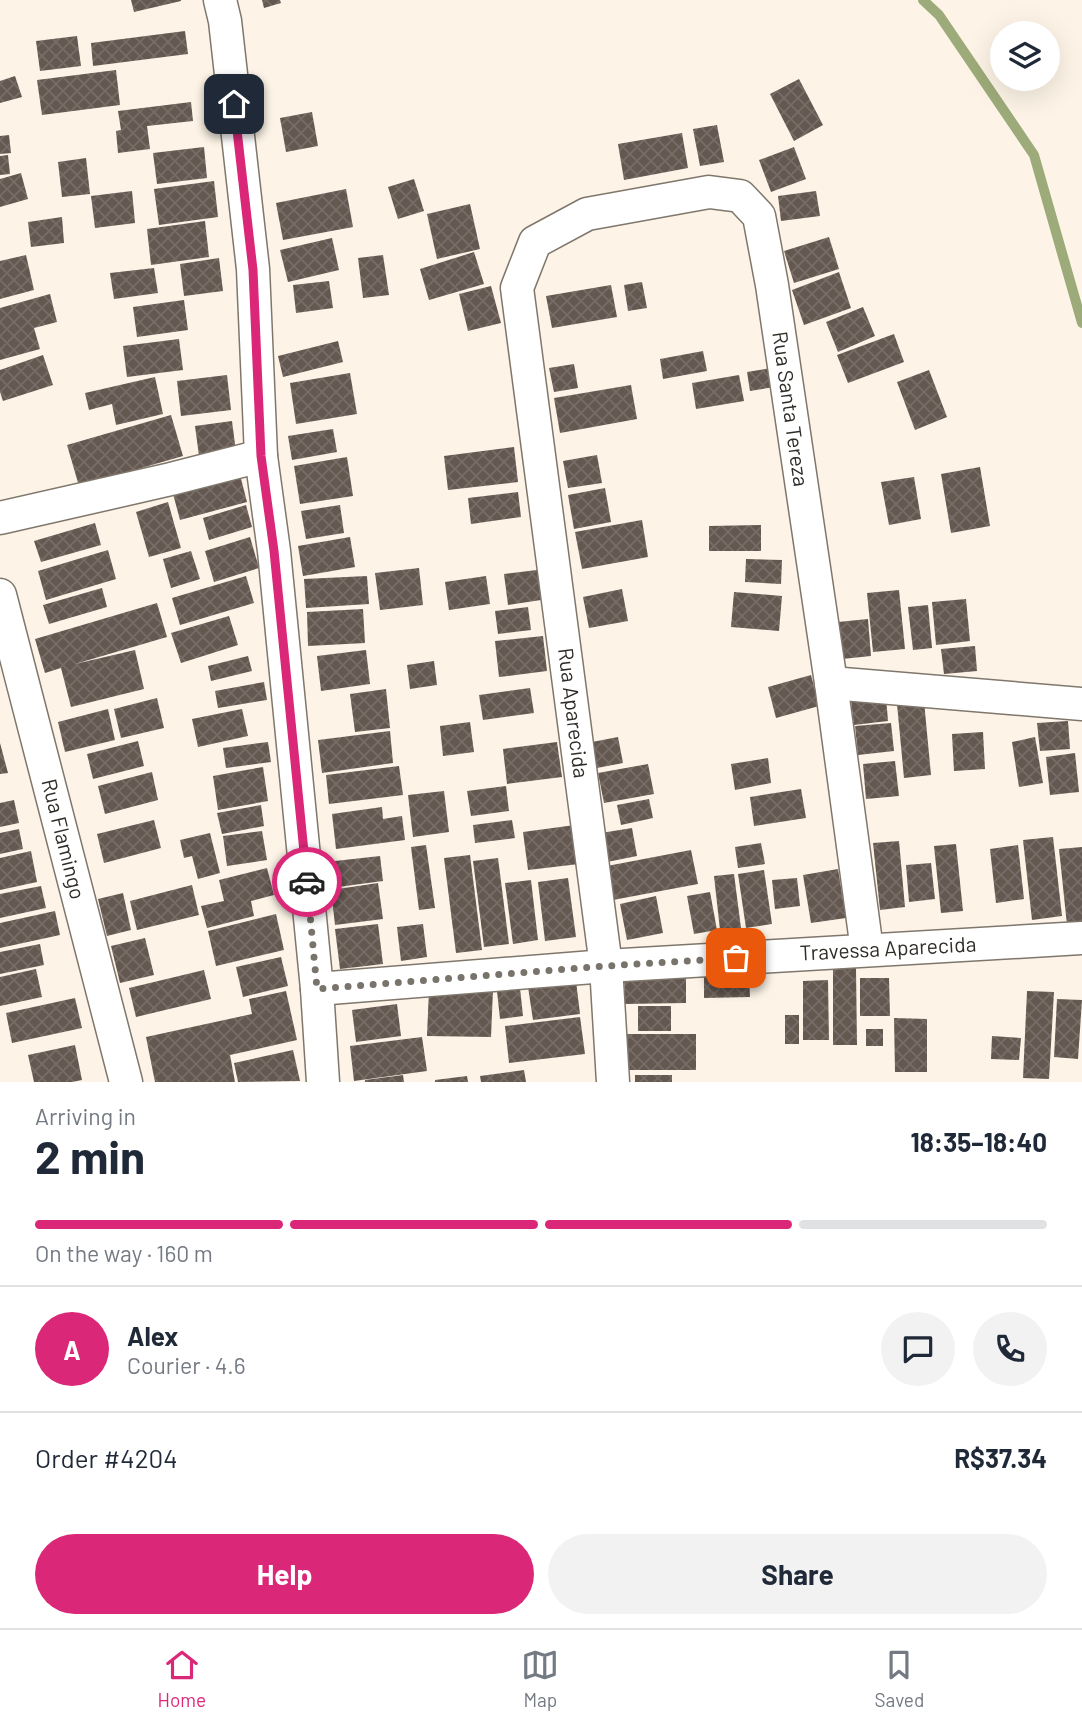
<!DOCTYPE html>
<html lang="en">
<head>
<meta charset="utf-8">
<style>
	:root { --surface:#fff; --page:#f2f2f3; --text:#1f2937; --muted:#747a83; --line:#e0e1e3; --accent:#db2777 }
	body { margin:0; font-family:Barlow,sans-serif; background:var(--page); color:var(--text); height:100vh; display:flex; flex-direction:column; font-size:26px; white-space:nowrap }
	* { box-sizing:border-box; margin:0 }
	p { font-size:23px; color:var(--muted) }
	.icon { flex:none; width:38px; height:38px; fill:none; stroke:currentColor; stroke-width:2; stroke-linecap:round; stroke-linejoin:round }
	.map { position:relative; height:1082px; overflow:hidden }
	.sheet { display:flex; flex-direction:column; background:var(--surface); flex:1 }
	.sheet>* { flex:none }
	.buttons { position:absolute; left:990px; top:21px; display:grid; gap:14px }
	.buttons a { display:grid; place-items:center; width:70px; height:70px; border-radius:50%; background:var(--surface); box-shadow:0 7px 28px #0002; font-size:35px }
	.pin { position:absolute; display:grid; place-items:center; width:60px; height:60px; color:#fff; margin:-30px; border-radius:14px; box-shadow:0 4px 10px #0006 }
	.courier { position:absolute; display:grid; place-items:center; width:70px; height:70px; margin:-35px; border:5px solid #db2777; border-radius:50%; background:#fff; color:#222; box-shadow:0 2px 9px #0007 }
	.head em { font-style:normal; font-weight:700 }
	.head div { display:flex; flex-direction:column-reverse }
	.head { display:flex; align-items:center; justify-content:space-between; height:119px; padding:0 35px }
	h1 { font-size:46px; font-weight:700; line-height:52px }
	.bar { display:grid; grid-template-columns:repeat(4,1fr); gap:10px 7px; align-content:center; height:84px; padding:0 35px }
	.bar i { height:9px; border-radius:5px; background:var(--line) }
	.bar .current { background:var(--accent) }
	.bar p { grid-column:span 4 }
	.line { display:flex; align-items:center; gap:18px; padding:0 35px; border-top:2px solid var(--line) }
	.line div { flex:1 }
	.round { display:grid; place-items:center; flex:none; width:74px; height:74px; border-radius:37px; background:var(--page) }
	.primary-button { display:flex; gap:14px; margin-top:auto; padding:14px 35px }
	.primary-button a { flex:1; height:80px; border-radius:42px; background:var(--accent); color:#fff; font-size:28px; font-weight:700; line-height:80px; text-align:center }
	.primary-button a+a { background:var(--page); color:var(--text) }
	.dock { display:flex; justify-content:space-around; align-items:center; height:98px; border-top:2px solid var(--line); background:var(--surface); font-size:19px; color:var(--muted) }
	.dock a { display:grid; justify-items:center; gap:4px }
	.dock .current { color:var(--accent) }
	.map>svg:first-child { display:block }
</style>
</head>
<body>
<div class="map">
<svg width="1082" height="1082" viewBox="0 0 1082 1082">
	<defs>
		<pattern id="building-cross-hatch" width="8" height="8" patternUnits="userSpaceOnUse" patternTransform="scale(1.75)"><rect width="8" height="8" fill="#645851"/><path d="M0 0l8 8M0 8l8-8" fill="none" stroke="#776d67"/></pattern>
	</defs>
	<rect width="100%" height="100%" fill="#fdf4e7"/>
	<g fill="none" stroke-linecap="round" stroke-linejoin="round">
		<path stroke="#9dab7a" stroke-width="10" d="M923,0L939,15L1034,155L1082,323"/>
	</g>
	<g fill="url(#building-cross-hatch)">
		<path d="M131,0H181V1L134,12Z"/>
		<path d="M262,0H280L281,3L264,8Z"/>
		<path d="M185,31L188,54L93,66L91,43Z"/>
		<path d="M77,36L81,66L40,71L36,41Z"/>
		<path d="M116,70L120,105L42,115L37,80Z"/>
		<path d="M15,76L22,97L0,103V81Z"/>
		<path d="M799,79L823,125L794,141L770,94Z"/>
		<path d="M191,102L193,121L147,126L150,149L118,153L116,131L121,130L118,111Z"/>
		<path d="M312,112L318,146L286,152L280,118Z"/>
		<path d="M717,125L724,162L700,166L693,129Z"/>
		<path d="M682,133L688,168L624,180L618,144Z"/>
		<path d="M9,135L11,153L0,154V136Z"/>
		<path d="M204,147L207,178L157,184L153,153Z"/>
		<path d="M794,147L806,179L771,192L759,160Z"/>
		<path d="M8,155L10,174L0,175V156Z"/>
		<path d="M86,158L90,194L62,197L58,162Z"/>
		<path d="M21,173L28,199L0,207V179Z"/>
		<path d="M414,179L424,211L398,219L388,187Z"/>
		<path d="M214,181L218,217L159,225L154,189Z"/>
		<path d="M346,189L353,227L283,240L276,203Z"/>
		<path d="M132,191L135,223L95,228L91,196Z"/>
		<path d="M816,191L820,216L781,221L778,196Z"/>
		<path d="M470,204L480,249L437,259L427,214Z"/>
		<path d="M62,217L64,243L31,247L28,222Z"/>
		<path d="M205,221L209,257L151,265L147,229Z"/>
		<path d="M829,237L839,269L794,283L784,251Z"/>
		<path d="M332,238L339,270L288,282L280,250Z"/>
		<path d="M474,252L484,284L429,300L420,269Z"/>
		<path d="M26,255L34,290L0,299V261Z"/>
		<path d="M383,255L389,295L363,298L358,258Z"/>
		<path d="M219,258L223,291L184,296L180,264Z"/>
		<path d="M154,268L158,293L114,299L110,273Z"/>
		<path d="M839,272L851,308L804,325L792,290Z"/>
		<path d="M329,281L333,308L296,313L293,285Z"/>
		<path d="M642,282L647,308L628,311L624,285Z"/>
		<path d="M611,285L617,317L552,328L546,296Z"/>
		<path d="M491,286L501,323L468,331L459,294Z"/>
		<path d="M50,294L57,322L34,328L40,349L0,360V308Z"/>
		<path d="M184,300L188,330L137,337L133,307Z"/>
		<path d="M863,307L875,336L838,352L826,322Z"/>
		<path d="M894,334L904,362L848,383L837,355Z"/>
		<path d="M179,339L183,370L127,377L123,346Z"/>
		<path d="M338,341L343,362L283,377L278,356Z"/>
		<path d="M703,351L707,371L663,379L660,359Z"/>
		<path d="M43,355L53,385L3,401L0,392V370Z"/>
		<path d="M574,364L578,388L554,392L549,368Z"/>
		<path d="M771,368L774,387L750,391L747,372Z"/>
		<path d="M929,370L947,417L915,430L897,382Z"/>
		<path d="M350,373L357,414L296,424L290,383Z"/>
		<path d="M227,375L231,410L181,416L177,381Z"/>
		<path d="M739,375L744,401L696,409L692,383Z"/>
		<path d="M155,377L163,414L116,425L112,404L89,410L85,393Z"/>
		<path d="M631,385L637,419L560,433L554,398Z"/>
		<path d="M171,415L183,456L79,486L67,445Z"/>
		<path d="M232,421L236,452L199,456L195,426Z"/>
		<path d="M333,429L337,452L292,460L288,436Z"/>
		<path d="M514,447L518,482L448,490L444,456Z"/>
		<path d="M597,455L602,483L568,488L563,461Z"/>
		<path d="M347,457L353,496L300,504L294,466Z"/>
		<path d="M980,467L990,526L951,533L941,474Z"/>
		<path d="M239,471L247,502L180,520L172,490Z"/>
		<path d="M914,477L921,519L889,525L881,482Z"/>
		<path d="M605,488L611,522L574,529L568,495Z"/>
		<path d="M518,492L521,517L471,524L468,498Z"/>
		<path d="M168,502L181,548L149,557L136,512Z"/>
		<path d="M246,505L252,527L209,540L203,518Z"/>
		<path d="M340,505L344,533L306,539L301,511Z"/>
		<path d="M642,520L648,557L582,569L575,532Z"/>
		<path d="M95,523L101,545L41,562L34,541Z"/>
		<path d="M761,525V551H709V526Z"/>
		<path d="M250,537L259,568L214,582L205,551Z"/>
		<path d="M350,537L355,567L303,576L298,546Z"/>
		<path d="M108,550L116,579L46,600L38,571Z"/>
		<path d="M191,551L200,579L171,588L163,559Z"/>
		<path d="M746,559L782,560L781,584L745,582Z"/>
		<path d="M419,568L423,605L380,610L375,573Z"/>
		<path d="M537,570L541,600L508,605L504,574Z"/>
		<path d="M246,576L254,603L180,625L172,598Z"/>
		<path d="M367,576L369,604L306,608L304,579Z"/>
		<path d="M486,576L490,604L449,610L445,582Z"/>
		<path d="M102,588L107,607L49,624L43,605Z"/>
		<path d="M622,589L628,621L589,628L583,597Z"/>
		<path d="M899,590L905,649L873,652L867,593Z"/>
		<path d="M734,592L782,596L779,631L731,627Z"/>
		<path d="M966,599L970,641L936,645L932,602Z"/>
		<path d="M157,603L167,637L75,664L135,650L144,689L71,707L61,668L45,673L35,639Z"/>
		<path d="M928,605L932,648L913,650L908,607Z"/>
		<path d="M528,607L531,630L498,634L495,611Z"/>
		<path d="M363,609L365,643L308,646L307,612Z"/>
		<path d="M229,616L238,645L181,663L171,633Z"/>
		<path d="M868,619L871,656L842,659L838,622Z"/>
		<path d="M543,636L547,671L499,677L495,641Z"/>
		<path d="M975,646L977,671L944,674L941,649Z"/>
		<path d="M366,650L370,684L321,691L317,656Z"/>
		<path d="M248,656L252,671L211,681L208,666Z"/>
		<path d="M434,661L437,685L410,689L407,665Z"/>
		<path d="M811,675L819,706L776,718L768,687Z"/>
		<path d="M264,682L267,700L218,708L215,691Z"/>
		<path d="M530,688L534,713L483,720L479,695Z"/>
		<path d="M386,689L390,728L355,732L350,694Z"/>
		<path d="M886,697L888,721L854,725L851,701Z"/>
		<path d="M157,698L164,728L121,738L114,709Z"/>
		<path d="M924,701L931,775L904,778L897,704Z"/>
		<path d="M108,709L115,740L65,752L58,722Z"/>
		<path d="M242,709L248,736L198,747L192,719Z"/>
		<path d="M1068,721L1070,749L1040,751L1037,723Z"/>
		<path d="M470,722L474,752L443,756L440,726Z"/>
		<path d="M891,723L894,751L858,755L855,726Z"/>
		<path d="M390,731L393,763L322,773L318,740Z"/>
		<path d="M983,732L985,769L954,771L952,734Z"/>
		<path d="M618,737L623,763L597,768L592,742Z"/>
		<path d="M1035,737L1043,783L1019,787L1012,742Z"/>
		<path d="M138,741L144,766L93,779L87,754Z"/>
		<path d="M268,742L271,762L226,768L223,748Z"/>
		<path d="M557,742L562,777L507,784L503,749Z"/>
		<path d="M0,743L8,773L0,774Z"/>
		<path d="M1075,753L1079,792L1050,795L1046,757Z"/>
		<path d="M768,758L771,783L735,790L731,764Z"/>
		<path d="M895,761L899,796L866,799L863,764Z"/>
		<path d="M648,764L654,794L604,803L598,773Z"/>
		<path d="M399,766L403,795L329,804L326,775Z"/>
		<path d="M263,767L268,801L218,810L213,776Z"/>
		<path d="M152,772L158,800L105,814L98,786Z"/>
		<path d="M506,786L509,811L471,816L467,791Z"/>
		<path d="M801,789L806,818L754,826L750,797Z"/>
		<path d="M444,791L449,832L413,837L408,795Z"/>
		<path d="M649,799L653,818L621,825L617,805Z"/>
		<path d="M14,800L19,823L0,827V803Z"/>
		<path d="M261,805L264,826L222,834L217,813Z"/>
		<path d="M382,807L383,819L402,816L405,840L336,849L332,814Z"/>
		<path d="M154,820L161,848L104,863L97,834Z"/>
		<path d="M512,820L515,838L475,843L473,825Z"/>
		<path d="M575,825L579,864L528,870L523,832Z"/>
		<path d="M632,828L637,856L607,862L601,833Z"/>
		<path d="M19,829L23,849L0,854V833Z"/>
		<path d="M262,831L267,860L227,866L223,836Z"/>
		<path d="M210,833L220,873L198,879L192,856L184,858L180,840Z"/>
		<path d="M1053,837L1062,916L1032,920L1023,840Z"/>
		<path d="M899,841L905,907L880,910L873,843Z"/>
		<path d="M761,843L765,864L738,868L735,847Z"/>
		<path d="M956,844L963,911L941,913L934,846Z"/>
		<path d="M426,845L435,908L419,910L411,847Z"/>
		<path d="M1018,845L1024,899L996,903L990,849Z"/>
		<path d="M1082,847V923L1067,925L1059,849Z"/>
		<path d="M691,850L698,884L613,900L607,866Z"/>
		<path d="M31,851L37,882L0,890V858Z"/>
		<path d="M470,855L482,950L456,953L444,858Z"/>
		<path d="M380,856L383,881L338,887L335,861Z"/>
		<path d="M498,858L509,944L484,947L473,861Z"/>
		<path d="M931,863L935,899L909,902L906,865Z"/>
		<path d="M267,868L274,895L251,901L254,916L207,928L201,906L224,901L219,880Z"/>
		<path d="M838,869L846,918L811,923L803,875Z"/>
		<path d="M764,870L772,924L746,928L738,874Z"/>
		<path d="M734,874L741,928L720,930L714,876Z"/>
		<path d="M568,878L576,937L545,941L538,882Z"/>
		<path d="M797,878L800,906L775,909L772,880Z"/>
		<path d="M531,880L538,940L513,944L505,883Z"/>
		<path d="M378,883L383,919L335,925L331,890Z"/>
		<path d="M192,885L199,915L137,930L130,901Z"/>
		<path d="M41,886L46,908L0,918V894Z"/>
		<path d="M710,892L717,930L694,934L687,896Z"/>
		<path d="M123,893L131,930L107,936L98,899Z"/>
		<path d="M656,896L663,933L627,940L620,904Z"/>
		<path d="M55,911L60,935L0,948V923Z"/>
		<path d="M276,914L284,950L216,966L208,931Z"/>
		<path d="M378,924L383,964L340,969L335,929Z"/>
		<path d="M423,924L427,957L401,961L397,927Z"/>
		<path d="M145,938L154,975L120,983L111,946Z"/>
		<path d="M40,944L44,965L0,974V952Z"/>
		<path d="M281,957L288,986L243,997L236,967Z"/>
		<path d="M833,968H856L857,1045H833Z"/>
		<path d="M36,969L42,997L0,1006V977Z"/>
		<path d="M204,970L211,999L136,1017L129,988Z"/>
		<path d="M624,972H686V1003L625,1004Z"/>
		<path d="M704,975H749L750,997L704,998Z"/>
		<path d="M860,978H889L890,1016H860Z"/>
		<path d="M828,980L829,1040H803V981Z"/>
		<path d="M576,981L580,1014L533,1020L528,987Z"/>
		<path d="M520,988L523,1016L500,1019L497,991Z"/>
		<path d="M429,989L493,990L491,1037L427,1036Z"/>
		<path d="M286,991L297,1040L230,1055L235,1082H155L146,1037L252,1014L249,999Z"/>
		<path d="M1027,991L1054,992L1049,1079L1023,1078Z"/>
		<path d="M75,998L82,1028L12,1043L6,1013Z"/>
		<path d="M1057,999L1082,1000L1078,1059L1054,1057Z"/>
		<path d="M397,1004L401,1036L356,1042L352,1010Z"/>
		<rect x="638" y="1006" width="33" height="25"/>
		<rect x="785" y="1015" width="14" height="29"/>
		<path d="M580,1017L585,1054L509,1063L505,1026Z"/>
		<path d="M894,1018L927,1019V1072H895Z"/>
		<rect x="866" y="1029" width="17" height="17"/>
		<rect x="626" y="1034" width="70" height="36"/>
		<path d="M992,1036L1021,1038L1019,1060L991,1059Z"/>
		<path d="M422,1037L427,1071L354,1081L350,1046Z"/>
		<path d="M75,1045L82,1080L72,1082H34L28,1055Z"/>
		<path d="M293,1050L300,1081L238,1082L234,1063Z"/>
		<path d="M524,1070L526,1082H481L480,1076Z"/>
		<path d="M403,1075L404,1082H365V1080Z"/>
		<rect x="635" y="1075" width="37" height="7"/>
		<path d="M467,1076L468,1082H435V1080Z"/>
	</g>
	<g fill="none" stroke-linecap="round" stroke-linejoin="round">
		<defs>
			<g id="minor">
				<path d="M220,0L225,21L253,269L261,456L274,551L317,989L323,1082"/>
				<path d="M0,518L171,479L261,456"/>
				<path d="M0,595L126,1082"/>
				<path d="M831,683L1082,704"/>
				<path d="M317,989L606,966L1082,938"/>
				<path d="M613,1082L606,966L517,288L535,242L587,214L709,192L740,196L759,216L772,285L831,683L867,950"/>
			</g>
		</defs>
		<use href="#minor" stroke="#7f776c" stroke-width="35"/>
		<use href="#minor" stroke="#fff" stroke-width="32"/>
	</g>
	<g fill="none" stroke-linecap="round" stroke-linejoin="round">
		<path stroke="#78736b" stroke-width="7" stroke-dasharray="0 12.6" d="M307,882L317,989L606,966L736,958"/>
		<path stroke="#db2777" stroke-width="9" d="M234,104L253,270L261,456L274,551L307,882"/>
	</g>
	<g text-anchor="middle" stroke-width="7" stroke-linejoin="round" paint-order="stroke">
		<g font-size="21" fill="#302d28" stroke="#fff">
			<text transform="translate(790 409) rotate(82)" y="7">Rua Santa Tereza</text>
			<text transform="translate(573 713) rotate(83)" y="7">Rua Aparecida</text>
			<text transform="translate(63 839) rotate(76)" y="7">Rua Flamingo</text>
			<text transform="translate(888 949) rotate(-3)" y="7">Travessa Aparecida</text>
		</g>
	</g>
</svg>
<div class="buttons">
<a><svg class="icon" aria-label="layers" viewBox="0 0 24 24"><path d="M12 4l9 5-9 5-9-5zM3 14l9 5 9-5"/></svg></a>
</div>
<div class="pin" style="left:736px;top:958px;background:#ea580c"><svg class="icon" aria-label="bag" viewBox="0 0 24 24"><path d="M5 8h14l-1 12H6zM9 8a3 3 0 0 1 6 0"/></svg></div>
<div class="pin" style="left:234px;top:104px;background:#1f2937"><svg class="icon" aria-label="home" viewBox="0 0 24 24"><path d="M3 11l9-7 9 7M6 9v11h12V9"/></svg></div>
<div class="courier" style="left:307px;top:882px"><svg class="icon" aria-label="car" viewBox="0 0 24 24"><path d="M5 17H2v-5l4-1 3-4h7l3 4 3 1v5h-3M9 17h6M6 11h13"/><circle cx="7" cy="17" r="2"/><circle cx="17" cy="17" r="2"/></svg></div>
</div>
<section class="sheet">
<div class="head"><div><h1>2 min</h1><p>Arriving in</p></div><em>18:35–18:40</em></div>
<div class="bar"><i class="current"></i><i class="current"></i><i class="current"></i><i></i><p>On the way · 160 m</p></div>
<div class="line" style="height:126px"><b class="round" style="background:var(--accent);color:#fff">A</b><div><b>Alex</b><p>Courier · 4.6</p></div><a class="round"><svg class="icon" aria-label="chat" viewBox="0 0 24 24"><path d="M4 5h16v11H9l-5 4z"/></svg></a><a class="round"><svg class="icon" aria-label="phone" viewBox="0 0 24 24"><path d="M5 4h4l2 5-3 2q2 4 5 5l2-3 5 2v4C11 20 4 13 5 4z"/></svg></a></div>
<div class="line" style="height:91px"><div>Order #4204</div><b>R$37.34</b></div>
<div class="primary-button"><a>Help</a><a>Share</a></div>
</section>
<nav class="dock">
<a class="current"><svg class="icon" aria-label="home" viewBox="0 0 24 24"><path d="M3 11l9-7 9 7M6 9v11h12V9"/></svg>Home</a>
<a><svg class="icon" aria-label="map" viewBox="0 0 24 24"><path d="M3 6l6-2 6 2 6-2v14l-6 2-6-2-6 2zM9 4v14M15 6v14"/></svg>Map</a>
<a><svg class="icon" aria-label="saved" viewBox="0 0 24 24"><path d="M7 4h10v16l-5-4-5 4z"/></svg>Saved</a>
</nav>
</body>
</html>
